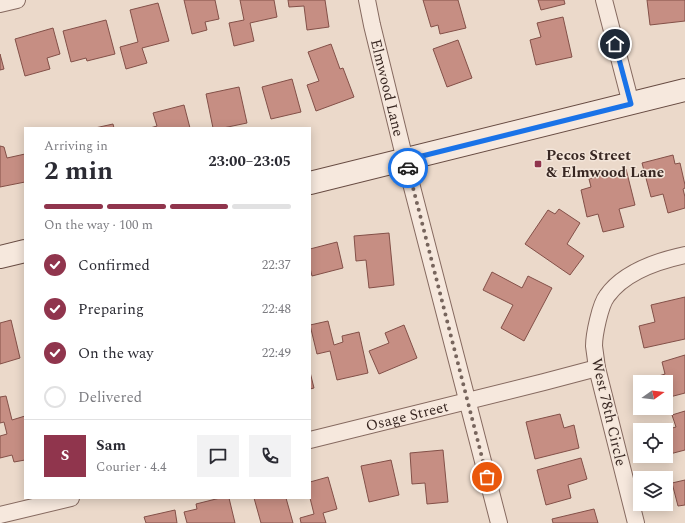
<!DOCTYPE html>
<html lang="en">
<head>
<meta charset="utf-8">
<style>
	:root { --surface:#fff; --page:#f2f2f3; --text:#2b2b33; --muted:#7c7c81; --line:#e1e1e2; --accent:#90354d }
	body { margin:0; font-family:Spectral,serif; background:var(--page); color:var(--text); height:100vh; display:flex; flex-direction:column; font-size:15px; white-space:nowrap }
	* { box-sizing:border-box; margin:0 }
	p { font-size:13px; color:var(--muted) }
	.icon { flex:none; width:22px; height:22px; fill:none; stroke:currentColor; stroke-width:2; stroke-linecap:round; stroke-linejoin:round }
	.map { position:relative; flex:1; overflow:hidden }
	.side { position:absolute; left:24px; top:127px; width:287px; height:372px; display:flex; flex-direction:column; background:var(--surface); border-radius:0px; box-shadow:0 2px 10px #0003 }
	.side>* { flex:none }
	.needle { width:26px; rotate:76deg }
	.fabs { position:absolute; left:633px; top:375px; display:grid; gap:8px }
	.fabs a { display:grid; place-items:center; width:40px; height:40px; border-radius:0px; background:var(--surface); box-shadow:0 2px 10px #0003; font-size:20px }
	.pin { position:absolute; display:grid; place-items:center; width:34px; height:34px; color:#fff; margin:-17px; border:2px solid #fff; border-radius:50%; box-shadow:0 1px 4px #0007 }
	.courier { position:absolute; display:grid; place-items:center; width:40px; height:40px; margin:-20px; border:3px solid #1a73e8; border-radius:50%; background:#fff; color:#222; box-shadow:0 1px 5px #0007 }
	.summary em { font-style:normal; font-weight:700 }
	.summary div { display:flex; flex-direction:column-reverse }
	.summary { display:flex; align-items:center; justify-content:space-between; height:68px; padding:0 20px }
	h1 { font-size:26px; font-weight:700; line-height:30px }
	.bar { display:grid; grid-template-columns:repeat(4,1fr); gap:6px 4px; align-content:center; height:48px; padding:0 20px }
	.bar i { height:5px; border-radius:3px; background:var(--line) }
	.bar .on { background:var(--accent) }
	.bar p { grid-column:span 4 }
	.line { display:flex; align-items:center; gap:10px; padding:0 20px; border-top:1px solid var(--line) }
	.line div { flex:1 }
	.round { display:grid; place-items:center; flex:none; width:42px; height:42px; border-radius:0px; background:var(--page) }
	ol { padding:0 20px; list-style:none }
	li { display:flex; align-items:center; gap:12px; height:44px }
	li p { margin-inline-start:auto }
	li .icon { padding:4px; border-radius:50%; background:var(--accent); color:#fff; stroke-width:4 }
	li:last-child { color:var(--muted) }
	li i { width:22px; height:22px; border:2px solid var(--line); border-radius:50% }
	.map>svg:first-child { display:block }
</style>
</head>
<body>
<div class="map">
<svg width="685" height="523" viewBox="0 0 685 523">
	<rect width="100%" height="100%" fill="#ebd9ca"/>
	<g fill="#c68e83" stroke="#835048">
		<path d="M184,0H215L219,19L205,22L207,30L192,34Z"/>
		<path d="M240,0H274L277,17L250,23L254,41L234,46L229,23L244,20Z"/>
		<path d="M288,0H325L329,27L307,30L304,6L289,7Z"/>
		<path d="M423,0H458L466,28L440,34L438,25L431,27Z"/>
		<path d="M538,0H564L565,4L541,10Z"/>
		<path d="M647,0H685V21L650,25Z"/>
		<path d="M158,3L169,41L142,48L147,63L126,69L120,47L138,42L130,10Z"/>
		<path d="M563,17L572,57L536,65L530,40L541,37L537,23Z"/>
		<path d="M106,20L115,54L87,61L86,58L71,62L63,31Z"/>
		<path d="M53,28L60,54L47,58L50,69L25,76L15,39Z"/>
		<path d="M458,40L472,78L447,87L433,49Z"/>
		<path d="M331,44L340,69L343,68L354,97L316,111L307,85L319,81L308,52Z"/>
		<path d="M0,54L4,69L0,70Z"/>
		<path d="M292,79L301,112L271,119L262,87Z"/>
		<path d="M239,87L247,123L223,128H213L206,94Z"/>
		<path d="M184,105L190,128H150L157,126L153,113Z"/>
		<path d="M113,124L114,128H95Z"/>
		<path d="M0,146L4,147L7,158L25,154V182L0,187Z"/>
		<path d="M673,155L675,164L680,163L685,185V188L683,189L685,197V208L668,213L663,194L651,197L642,163Z"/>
		<path d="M626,169L635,205L619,209L624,227L603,232L598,214L587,217L581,190L591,187L589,179Z"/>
		<path d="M559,209L580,223L567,244L584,256L570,275L525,244L548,210L555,214Z"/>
		<path d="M389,233L394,285L369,288L366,260L356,261L354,236Z"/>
		<path d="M337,242L343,268L312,276L310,268V249Z"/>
		<path d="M492,272L522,288L528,276L552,288L524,341L501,328L513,305L483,290Z"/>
		<path d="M685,297V339L644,348L639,326L655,322L651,305Z"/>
		<path d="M11,320L20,358L0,364V323Z"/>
		<path d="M328,321L334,345L343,342L342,336L359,332L368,373L337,380L330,351L317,354L310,325Z"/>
		<path d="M404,325L417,358L379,374L369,351L389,343L385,333Z"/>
		<path d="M685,355V393L666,398V382H647L646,380L665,374L662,362Z"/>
		<path d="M310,372L314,388L310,389Z"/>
		<path d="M6,396L12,420L25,416V460L14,462L12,455L0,458V436L7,434L4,422L0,423V397Z"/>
		<path d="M685,411V450L666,455L665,430L676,427L672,415Z"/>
		<path d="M560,414L564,428L574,425L579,448L535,459L526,422Z"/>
		<path d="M443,450L448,502L427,504L425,483L412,484L410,453Z"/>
		<path d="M581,458L587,479L568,485L571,498L546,505L537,470Z"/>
		<path d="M391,460L399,495L369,502L361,466Z"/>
		<path d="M328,477L337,509L323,513L326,523H301L300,518L314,514L310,498V482Z"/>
		<path d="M685,480V505L678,506L672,483Z"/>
		<path d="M220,498H229L235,523H187L184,512L197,509L196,504Z"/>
		<path d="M254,498H286L293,523H261Z"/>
		<path d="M594,509L598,523H553L552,519Z"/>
		<path d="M175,510L177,523H146L144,517Z"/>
	</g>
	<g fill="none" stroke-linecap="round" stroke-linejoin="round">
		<defs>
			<g id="street">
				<path id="s1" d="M367,0L372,25L405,160L499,523"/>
				<path d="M604,0L631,104"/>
				<path d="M0,4L17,0"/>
				<path id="s2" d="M310,440L544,382L597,368"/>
				<path d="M0,515L71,498"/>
				<path d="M636,523L597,368C596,361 595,353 594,346C594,335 600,305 607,296C624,272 657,261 685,255"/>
			</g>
			<g id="secondary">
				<path d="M310,183L685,90"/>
				<path d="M0,257L25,251"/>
			</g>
		</defs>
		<use href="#street" stroke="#866a60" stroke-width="18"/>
		<use href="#secondary" stroke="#684c43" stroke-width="24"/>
		<use href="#street" stroke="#f6e8dd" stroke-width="16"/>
		<use href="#secondary" stroke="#f6e8dd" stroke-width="22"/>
	</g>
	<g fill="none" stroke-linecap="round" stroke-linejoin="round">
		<path stroke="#77655d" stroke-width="4" stroke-dasharray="0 7.2" d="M408,168L487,477"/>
		<path stroke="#1a73e8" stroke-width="5" d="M408,168L406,160L631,104L615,44"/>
	</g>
	<rect fill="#90354d" stroke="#f3e5d9" stroke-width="1.5" x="534" y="160" width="8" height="8" rx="2"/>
	<g text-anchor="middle" stroke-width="3" stroke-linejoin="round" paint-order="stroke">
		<g font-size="15" fill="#382722" stroke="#f3e5d9">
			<text dy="5" stroke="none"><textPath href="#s1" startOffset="90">Elmwood Lane</textPath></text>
			<text transform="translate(609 412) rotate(77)" y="5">West 78th Circle</text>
			<text dy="5" stroke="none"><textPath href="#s2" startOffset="100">Osage Street</textPath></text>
		</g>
		<g font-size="15" font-weight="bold" fill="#382722" stroke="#f3e5d9" text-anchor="start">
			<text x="546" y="160">Pecos Street<tspan x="546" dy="17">&amp; Elmwood Lane</tspan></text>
		</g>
	</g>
</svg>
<div class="fabs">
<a><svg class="needle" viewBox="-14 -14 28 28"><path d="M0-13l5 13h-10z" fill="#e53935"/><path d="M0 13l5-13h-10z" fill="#7c7c81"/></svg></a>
<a><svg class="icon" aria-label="locate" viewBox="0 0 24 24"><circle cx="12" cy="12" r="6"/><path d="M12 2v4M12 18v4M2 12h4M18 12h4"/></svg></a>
<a><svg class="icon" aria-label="layers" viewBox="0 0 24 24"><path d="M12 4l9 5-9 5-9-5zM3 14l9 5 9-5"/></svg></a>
</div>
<div class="pin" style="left:487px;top:477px;background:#ea580c"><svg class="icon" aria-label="bag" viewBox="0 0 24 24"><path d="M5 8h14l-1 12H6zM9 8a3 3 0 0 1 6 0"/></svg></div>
<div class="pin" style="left:615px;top:44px;background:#1f2937"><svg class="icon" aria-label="home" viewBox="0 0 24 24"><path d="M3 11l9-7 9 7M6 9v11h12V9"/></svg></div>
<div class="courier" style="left:408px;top:168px"><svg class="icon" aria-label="car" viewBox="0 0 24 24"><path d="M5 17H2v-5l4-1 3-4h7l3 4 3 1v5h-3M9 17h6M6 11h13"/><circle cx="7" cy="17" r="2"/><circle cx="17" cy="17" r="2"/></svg></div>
<section class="side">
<div class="summary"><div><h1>2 min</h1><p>Arriving in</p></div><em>23:00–23:05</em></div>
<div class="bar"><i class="on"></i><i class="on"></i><i class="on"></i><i></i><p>On the way · 100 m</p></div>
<ol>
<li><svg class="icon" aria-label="check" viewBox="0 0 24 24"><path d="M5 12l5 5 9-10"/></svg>Confirmed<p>22:37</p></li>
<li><svg class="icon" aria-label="check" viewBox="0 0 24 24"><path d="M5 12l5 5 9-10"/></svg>Preparing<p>22:48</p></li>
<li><svg class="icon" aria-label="check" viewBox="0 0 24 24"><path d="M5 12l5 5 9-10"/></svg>On the way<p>22:49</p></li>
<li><i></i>Delivered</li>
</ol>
<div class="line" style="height:72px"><b class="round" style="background:var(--accent);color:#fff">S</b><div><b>Sam</b><p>Courier · 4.4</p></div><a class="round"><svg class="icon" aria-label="chat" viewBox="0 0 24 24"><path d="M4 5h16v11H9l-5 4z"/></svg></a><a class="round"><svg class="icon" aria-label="phone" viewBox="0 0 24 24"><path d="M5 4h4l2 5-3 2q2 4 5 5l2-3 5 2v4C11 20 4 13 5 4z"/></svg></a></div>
</section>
</div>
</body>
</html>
